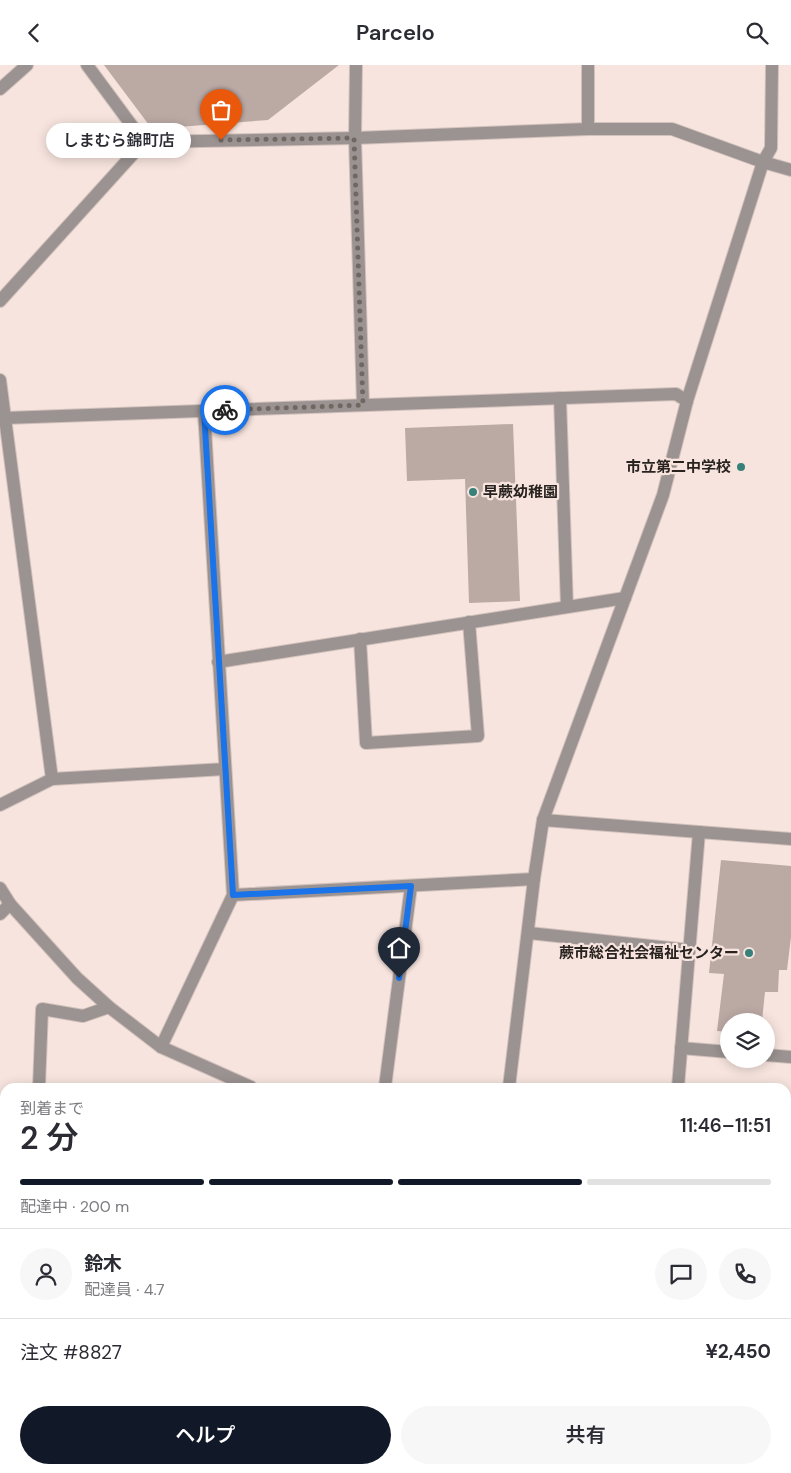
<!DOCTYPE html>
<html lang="ja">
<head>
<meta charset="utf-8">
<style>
	:root { --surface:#fff; --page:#f7f7f7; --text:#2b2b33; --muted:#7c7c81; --line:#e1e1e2; --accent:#111827 }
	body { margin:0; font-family:"DM Sans","Noto Sans JP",sans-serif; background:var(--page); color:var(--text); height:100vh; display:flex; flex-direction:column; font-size:19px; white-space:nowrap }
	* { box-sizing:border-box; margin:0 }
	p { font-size:16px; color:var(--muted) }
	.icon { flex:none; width:28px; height:28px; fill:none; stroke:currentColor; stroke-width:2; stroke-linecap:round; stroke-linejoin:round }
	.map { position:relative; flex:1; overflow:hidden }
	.drawer { position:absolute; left:0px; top:1018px; width:791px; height:391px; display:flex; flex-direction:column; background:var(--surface); border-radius:15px 15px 0 0; box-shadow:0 2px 12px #0003 }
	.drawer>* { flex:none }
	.controls { position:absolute; left:720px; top:948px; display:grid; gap:10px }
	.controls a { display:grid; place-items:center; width:55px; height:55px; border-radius:50%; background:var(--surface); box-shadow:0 2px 12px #0003; font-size:25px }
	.pin { position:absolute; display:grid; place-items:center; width:42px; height:42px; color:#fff; margin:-51px -21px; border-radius:50% 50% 50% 0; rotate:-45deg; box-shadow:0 0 5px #0007 }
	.pin .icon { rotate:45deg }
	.courier { position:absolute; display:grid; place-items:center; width:50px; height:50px; margin:-25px; border:4px solid #1a73e8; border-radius:50%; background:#fff; color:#222; box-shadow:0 1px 6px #0007 }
	.bubble { position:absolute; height:35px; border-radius:18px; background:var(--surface); box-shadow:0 2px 12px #0003; font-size:16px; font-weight:600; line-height:35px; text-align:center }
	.headline em { font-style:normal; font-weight:600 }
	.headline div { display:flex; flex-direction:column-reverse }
	.headline { display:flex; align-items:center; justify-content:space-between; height:85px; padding:0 20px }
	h1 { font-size:32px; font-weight:600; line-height:38px }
	.bar { display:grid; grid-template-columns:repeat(4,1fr); gap:8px 5px; align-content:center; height:60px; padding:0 20px }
	.bar i { height:6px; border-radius:4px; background:var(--line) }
	.bar .current { background:var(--accent) }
	.bar p { grid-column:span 4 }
	.line { display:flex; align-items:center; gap:12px; padding:0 20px; border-top:1px solid var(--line) }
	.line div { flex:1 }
	.round { display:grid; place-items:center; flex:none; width:52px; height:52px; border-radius:26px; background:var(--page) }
	.button { display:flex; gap:10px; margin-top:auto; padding:10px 20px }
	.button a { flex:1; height:58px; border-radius:30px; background:var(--accent); color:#fff; font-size:20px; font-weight:600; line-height:58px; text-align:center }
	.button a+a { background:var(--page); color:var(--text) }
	header { display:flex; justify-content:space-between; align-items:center; height:65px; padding:0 20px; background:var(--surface); font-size:22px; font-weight:600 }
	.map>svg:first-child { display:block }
</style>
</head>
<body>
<header><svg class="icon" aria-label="back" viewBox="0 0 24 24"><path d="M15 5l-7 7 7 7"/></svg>Parcelo<svg class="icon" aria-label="search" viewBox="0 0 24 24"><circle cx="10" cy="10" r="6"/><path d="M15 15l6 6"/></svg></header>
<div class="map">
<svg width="791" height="1408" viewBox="0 0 791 1408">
	<rect width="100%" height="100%" fill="#f7e4de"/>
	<g fill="#bba9a4">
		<path d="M104,0H339L268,55L152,64Z"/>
		<path d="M513,359L520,536L469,538L465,414L407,416L405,363Z"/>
		<path d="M721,795L791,801V872L787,905H779L778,927H765L762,956H729V967L717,966L724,909L709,908Z"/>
		<rect x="786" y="1031" width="5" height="135"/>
	</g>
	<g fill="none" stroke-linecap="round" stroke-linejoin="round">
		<defs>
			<g id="minor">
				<path d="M87,0L144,77L355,73L588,64H672L763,97L791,105"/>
				<path d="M356,0L355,73L363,340"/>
				<path d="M0,24L27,0"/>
				<path d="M588,64V0"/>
				<path d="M0,236L144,77"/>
				<path d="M0,315L5,353L676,329L687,336"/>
				<path d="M560,333L567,542"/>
				<path d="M5,353L52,714"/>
				<path d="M360,574L366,678L478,671L469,557"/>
				<path d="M218,597L625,533"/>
				<path d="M0,740L52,714L225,704"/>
				<path d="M543,755L791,774"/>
				<path d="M0,823L10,839L77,913L109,942L161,982L251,1022"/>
				<path d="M233,830L534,814"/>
				<path d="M0,849L10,839"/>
				<path d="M529,868L689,885"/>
				<path d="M161,982L233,830L204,346"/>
				<path d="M681,983L729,987"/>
				<path d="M766,990L791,992"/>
				<path d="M39,1022L42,944L83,951L109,942"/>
				<path d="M385,1022L411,821"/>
				<path d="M509,1022L534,814L543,755L663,430L687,336L763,97L771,83L772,0"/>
				<path d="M678,1022L699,767"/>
				<path d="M0,1092H5"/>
				<path d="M786,1263L791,1265"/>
				<path d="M0,1283H5"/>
				<path d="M702,1404L711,1408"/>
				<path d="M21,1408V1404"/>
				<path d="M356,1408L361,1404"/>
				<path d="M468,1408V1404"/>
				<path d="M654,1408L655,1404"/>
			</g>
		</defs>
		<use href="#minor" stroke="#d2c1bc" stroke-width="14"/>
		<use href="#minor" stroke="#9b9391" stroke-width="12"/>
	</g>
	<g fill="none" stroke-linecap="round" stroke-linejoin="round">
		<path stroke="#716762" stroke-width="5" stroke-dasharray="0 9" d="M221,75L354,73L363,340L225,345"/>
		<path stroke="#1a73e8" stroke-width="6" d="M225,345L204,346L233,830L411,821L399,913"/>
	</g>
	<g fill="#38807a" stroke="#f7e4de" stroke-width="2">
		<circle cx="741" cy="402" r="5"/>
		<circle cx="473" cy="427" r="5"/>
		<circle cx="749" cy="888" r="5"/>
	</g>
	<g text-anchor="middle" stroke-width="4.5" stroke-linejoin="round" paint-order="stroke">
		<g font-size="15" font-weight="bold" fill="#292320" stroke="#f7e4de" text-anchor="end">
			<text x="731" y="407">市立第二中学校</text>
			<text x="483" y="432" text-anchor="start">早蕨幼稚園</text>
			<text x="739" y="893">蕨市総合社会福祉センター</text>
		</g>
	</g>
</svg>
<div class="controls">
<a><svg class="icon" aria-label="layers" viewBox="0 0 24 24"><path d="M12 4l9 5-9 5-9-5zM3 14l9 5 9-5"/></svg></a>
</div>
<div class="pin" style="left:221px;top:75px;background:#ea580c"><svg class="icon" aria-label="bag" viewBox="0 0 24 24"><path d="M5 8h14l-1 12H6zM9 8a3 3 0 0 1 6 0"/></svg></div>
<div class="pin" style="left:399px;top:913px;background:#1f2937"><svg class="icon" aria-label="home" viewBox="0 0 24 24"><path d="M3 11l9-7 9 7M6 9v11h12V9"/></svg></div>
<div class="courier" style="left:225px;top:345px"><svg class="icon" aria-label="bike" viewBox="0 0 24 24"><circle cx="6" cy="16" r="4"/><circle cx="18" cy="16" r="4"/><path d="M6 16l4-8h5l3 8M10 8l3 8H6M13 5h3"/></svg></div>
<div class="bubble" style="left:46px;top:58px;width:145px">しまむら錦町店</div>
<section class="drawer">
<div class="headline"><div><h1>2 分</h1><p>到着まで</p></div><em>11:46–11:51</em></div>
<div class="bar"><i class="current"></i><i class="current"></i><i class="current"></i><i></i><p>配達中 · 200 m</p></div>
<div class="line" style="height:90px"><a class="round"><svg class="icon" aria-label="person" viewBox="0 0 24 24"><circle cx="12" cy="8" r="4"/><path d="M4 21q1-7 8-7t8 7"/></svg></a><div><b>鈴木</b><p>配達員 · 4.7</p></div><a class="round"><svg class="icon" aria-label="chat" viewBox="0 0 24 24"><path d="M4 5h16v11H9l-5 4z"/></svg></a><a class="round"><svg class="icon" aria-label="phone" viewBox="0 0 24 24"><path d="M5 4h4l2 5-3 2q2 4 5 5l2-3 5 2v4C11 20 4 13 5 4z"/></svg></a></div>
<div class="line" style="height:65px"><div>注文 #8827</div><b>¥2,450</b></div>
<div class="button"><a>ヘルプ</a><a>共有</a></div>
</section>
</div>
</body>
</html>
